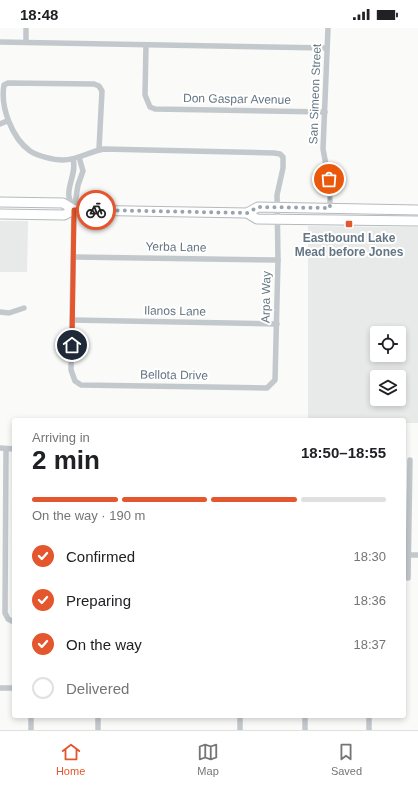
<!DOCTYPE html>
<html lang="en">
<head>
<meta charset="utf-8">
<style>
	:root { --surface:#fff; --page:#f2f2f2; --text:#202124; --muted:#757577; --line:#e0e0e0; --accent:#e4572e }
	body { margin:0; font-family:Arial,sans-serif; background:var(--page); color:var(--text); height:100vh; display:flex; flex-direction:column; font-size:15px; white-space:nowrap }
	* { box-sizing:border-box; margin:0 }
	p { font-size:13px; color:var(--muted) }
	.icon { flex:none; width:22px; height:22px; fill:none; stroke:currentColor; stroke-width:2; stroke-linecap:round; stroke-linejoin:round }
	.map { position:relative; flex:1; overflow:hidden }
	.sheet { position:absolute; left:12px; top:390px; width:394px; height:300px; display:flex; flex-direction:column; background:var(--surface); border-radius:4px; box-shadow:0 2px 6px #0003 }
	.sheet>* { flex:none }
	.controls { position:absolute; left:370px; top:298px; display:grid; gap:8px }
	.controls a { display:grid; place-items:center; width:36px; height:36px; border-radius:4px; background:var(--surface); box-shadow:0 2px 6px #0003; font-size:20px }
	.pin { position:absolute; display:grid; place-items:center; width:34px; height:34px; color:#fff; margin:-17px; border:2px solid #fff; border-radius:50%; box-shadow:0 1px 4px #0007 }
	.courier { position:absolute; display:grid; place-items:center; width:40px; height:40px; margin:-20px; border:3px solid #e4572e; border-radius:50%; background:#fff; color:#222; box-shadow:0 1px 5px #0007 }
	.headline em { font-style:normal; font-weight:700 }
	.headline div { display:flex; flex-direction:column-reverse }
	.headline { display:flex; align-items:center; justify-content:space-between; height:68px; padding:0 20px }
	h1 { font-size:26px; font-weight:700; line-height:30px }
	.bar { display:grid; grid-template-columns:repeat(4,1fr); gap:6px 4px; align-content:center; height:48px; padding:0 20px }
	.bar i { height:5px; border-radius:3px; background:var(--line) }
	.bar .active { background:var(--accent) }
	.bar p { grid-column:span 4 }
	ol { padding:0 20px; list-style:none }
	li { display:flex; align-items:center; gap:12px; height:44px }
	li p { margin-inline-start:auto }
	li .icon { padding:4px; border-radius:50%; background:var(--accent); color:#fff; stroke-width:4 }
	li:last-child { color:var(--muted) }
	li i { width:22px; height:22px; border:2px solid var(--line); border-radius:50% }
	.status { display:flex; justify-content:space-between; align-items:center; height:28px; padding:0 20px; background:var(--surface); direction:ltr }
	.status svg { height:11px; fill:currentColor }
	.menu { display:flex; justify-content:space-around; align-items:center; height:56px; border-top:1px solid var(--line); background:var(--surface); font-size:11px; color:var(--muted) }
	.menu a { display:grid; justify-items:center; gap:2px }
	.menu .active { color:var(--accent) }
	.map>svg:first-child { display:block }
</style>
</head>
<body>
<div class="status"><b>18:48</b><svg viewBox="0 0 49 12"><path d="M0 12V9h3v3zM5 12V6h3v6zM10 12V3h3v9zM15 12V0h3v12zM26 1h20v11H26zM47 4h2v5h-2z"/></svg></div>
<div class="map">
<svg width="418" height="702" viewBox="0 0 418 702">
	<rect width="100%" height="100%" fill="#fafaf8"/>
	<g fill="#e8e9e9" fill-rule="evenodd">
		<path d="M0,193H28L27,244H0Z"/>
		<path d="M308,198L418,199V395H404V392H308ZM377,305H399V327H377ZM377,349H399V371H377Z"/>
	</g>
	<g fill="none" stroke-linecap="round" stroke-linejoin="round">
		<defs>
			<g id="primary">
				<path d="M0,174L63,175L74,182"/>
				<path d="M247,185L257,191L418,193"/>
				<path d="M0,186L64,187L74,182L247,185L258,179L418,182"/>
			</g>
		</defs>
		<use href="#primary" stroke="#b5babe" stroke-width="11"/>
		<g stroke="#c3c8cc" stroke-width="5.5">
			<path d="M328,0L323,121L330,159V180"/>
			<path d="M0,14L327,20"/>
			<path d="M26,14V0"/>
			<path d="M146,17L145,67L150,79L155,81L325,84"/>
			<path d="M0,96L7,93"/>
			<path d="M79,129L83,143L78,157L74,182L71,342L75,353L81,357L267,360L275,352L278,232L277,167L283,140V129L280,126L274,125L104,121C90,123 78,132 63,132C53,132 38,128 30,123C12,110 0,79 4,57L8,55L94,56L99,58L102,63L99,121"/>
			<path d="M73,131C77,145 67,156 69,169C70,173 72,178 74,182"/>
			<path d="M74,229L278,232"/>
			<path d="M0,284L9,285L24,280"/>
			<path d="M72,292L277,296"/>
			<path d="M0,420L14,421"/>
			<path d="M6,421L5,585L8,591L14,594"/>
			<path d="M404,527H418"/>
			<path d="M408,550L410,432"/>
			<path d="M0,660H14"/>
			<path d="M31,702V688"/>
			<path d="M98,702V688"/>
			<path d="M240,702V688"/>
			<path d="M305,702V688"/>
			<path d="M369,702V688"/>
		</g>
		<use href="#primary" stroke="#fff" stroke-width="9"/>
	</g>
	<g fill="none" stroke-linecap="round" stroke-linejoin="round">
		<path stroke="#99a4ac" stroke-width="4" stroke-dasharray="0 7.2" d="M96,182L247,185L258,179L330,180L329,151"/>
		<path stroke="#e4572e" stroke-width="5" d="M72,317L74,182H96"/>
	</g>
	<rect fill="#e4572e" stroke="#fff" stroke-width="1.5" x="345" y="192" width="8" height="8" rx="2"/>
	<g text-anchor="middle" stroke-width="4" stroke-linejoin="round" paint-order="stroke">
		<g font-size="12" fill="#657683" stroke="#fff">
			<text transform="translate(315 66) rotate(-88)" y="4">San Simeon Street</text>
			<text transform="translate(237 71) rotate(1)" y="4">Don Gaspar Avenue</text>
			<text transform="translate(176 219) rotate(1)" y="4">Yerba Lane</text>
			<text transform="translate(266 269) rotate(-89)" y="4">Arpa Way</text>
			<text transform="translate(175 283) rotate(1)" y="4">Ilanos Lane</text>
			<text transform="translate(174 347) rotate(1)" y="4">Bellota Drive</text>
		</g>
		<g font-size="12" font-weight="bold" fill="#657683" stroke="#fff">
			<text x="349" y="214">Eastbound Lake<tspan x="349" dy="14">Mead before Jones</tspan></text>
		</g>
	</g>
</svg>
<div class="controls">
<a><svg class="icon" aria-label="locate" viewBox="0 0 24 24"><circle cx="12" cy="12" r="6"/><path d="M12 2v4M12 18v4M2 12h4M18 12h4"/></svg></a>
<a><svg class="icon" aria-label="layers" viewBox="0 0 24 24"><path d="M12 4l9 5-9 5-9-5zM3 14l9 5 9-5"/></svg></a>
</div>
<div class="pin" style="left:329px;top:151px;background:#ea580c"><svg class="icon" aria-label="bag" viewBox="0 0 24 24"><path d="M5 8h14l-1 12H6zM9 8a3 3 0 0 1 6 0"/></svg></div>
<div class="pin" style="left:72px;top:317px;background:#1f2937"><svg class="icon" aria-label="home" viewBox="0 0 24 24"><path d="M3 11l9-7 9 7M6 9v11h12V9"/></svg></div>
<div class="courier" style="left:96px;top:182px"><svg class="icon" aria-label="bike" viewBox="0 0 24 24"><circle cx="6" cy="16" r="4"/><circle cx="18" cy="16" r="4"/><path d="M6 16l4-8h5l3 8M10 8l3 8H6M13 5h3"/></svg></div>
<section class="sheet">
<div class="headline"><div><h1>2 min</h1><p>Arriving in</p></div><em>18:50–18:55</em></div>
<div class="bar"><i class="active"></i><i class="active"></i><i class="active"></i><i></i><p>On the way · 190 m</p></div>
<ol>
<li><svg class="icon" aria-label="check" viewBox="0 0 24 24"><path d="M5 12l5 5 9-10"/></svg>Confirmed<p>18:30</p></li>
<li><svg class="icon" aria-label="check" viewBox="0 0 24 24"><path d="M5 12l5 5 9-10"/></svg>Preparing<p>18:36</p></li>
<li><svg class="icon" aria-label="check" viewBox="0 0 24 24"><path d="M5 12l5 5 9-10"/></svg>On the way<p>18:37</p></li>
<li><i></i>Delivered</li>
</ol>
</section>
</div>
<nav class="menu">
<a class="active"><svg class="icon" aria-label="home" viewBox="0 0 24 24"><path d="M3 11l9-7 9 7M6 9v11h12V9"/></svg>Home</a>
<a><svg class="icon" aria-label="map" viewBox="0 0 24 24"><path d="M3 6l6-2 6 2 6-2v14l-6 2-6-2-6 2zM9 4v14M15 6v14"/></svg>Map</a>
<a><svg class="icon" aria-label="saved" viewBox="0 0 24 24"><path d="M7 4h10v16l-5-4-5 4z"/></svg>Saved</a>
</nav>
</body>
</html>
